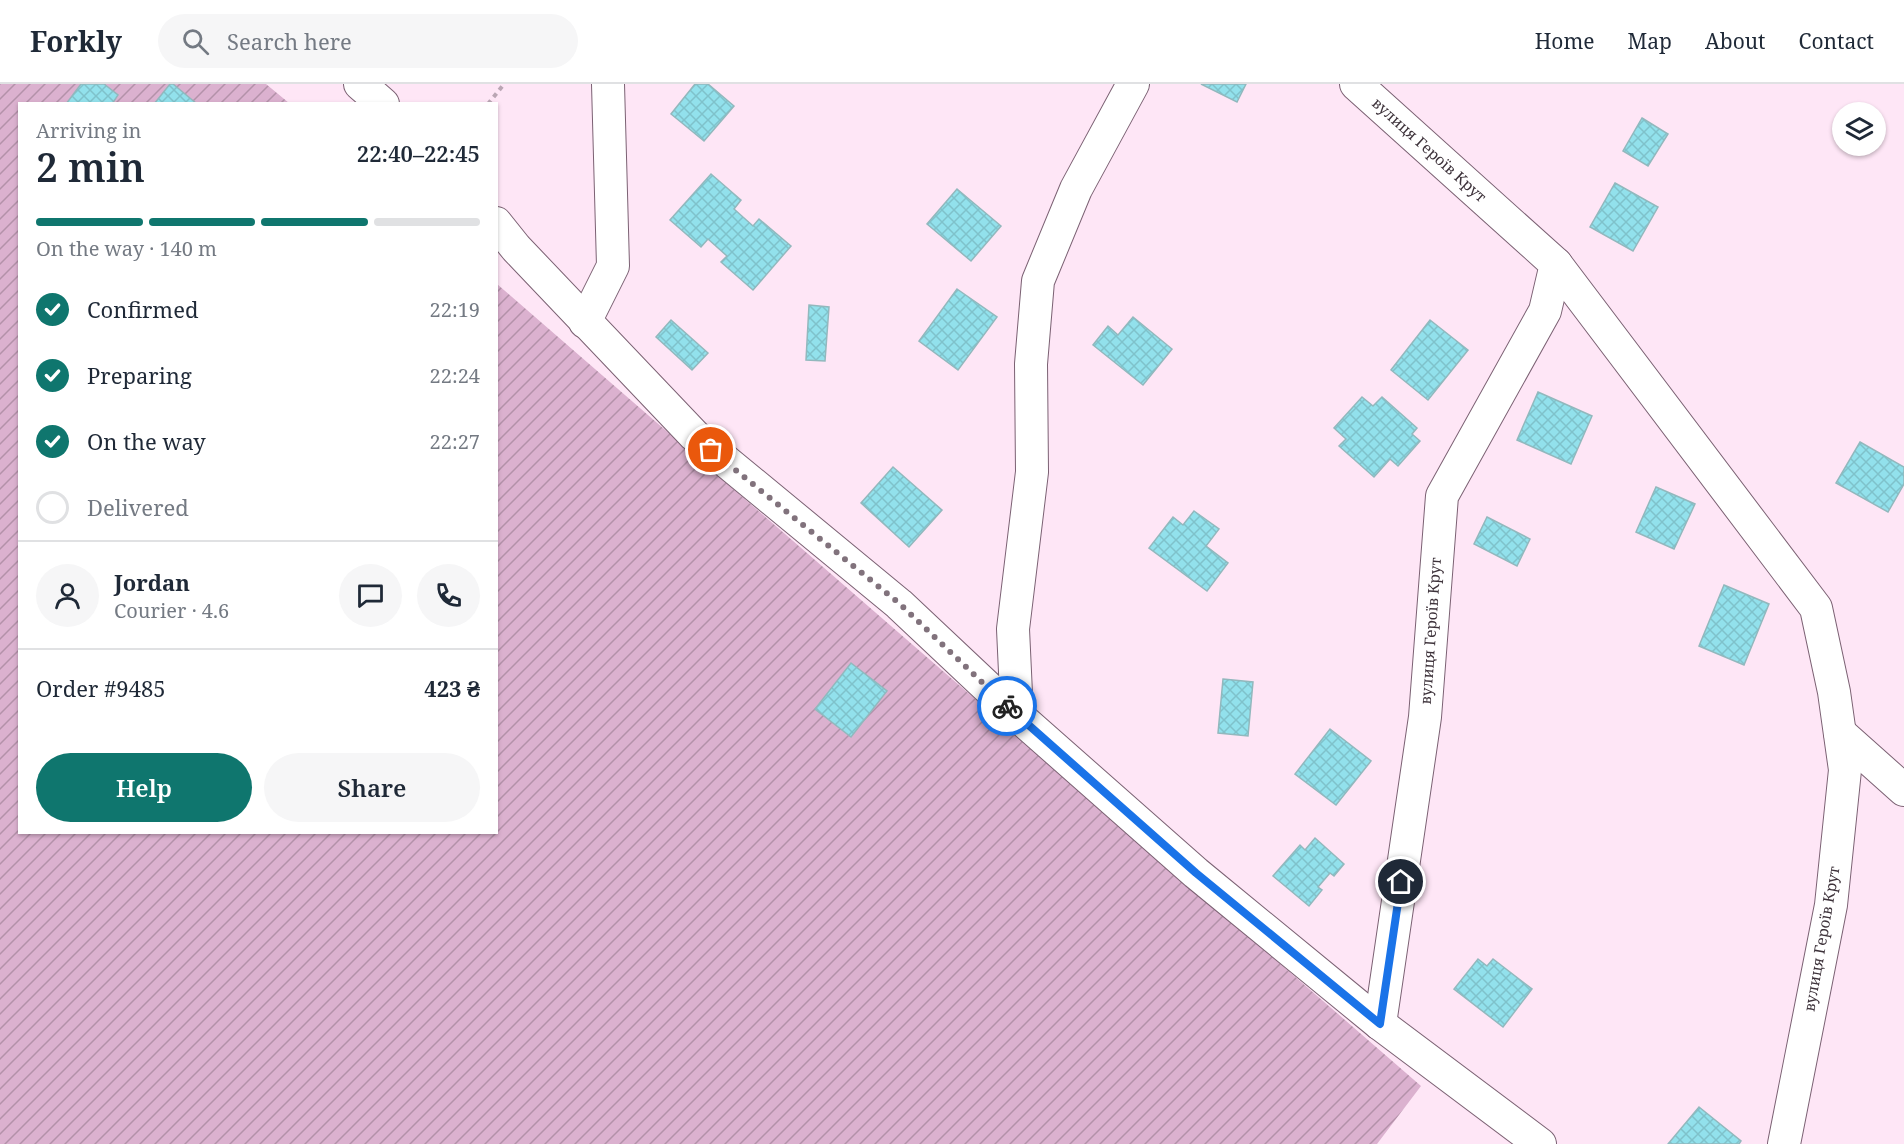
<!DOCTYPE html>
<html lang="en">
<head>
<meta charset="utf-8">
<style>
	:root { --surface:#fff; --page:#f6f6f7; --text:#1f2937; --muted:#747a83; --line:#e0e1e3; --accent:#0f766e }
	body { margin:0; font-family:"Noto Serif",serif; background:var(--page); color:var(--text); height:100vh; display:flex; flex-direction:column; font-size:22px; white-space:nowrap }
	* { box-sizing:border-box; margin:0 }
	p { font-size:20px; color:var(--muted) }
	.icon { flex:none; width:33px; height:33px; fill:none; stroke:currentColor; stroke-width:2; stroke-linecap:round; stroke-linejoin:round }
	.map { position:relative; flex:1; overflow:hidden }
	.drawer { position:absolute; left:18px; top:18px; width:480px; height:732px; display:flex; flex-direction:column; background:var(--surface); border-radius:0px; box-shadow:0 2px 4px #0004 }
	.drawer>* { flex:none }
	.controls { position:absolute; left:1832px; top:18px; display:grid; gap:12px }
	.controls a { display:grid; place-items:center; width:54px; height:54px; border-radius:50%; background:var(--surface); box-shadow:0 2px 4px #0004; font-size:30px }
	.pin { position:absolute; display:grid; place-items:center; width:51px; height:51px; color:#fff; margin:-26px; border:3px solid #fff; border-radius:50%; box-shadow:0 2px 6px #0007 }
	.courier { position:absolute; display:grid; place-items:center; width:60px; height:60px; margin:-30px; border:4px solid #1a73e8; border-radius:50%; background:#fff; color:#222; box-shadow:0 2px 8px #0007 }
	.headline em { font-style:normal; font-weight:600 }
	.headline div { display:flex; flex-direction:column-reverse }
	.headline { display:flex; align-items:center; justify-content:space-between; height:102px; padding:0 18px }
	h1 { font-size:39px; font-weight:600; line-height:45px }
	.bar { display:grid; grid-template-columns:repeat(4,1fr); gap:9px 6px; align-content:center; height:72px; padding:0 18px }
	.bar i { height:8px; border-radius:4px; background:var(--line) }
	.bar .selected { background:var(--accent) }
	.bar p { grid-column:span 4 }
	.line { display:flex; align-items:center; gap:15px; padding:0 18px; border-top:2px solid var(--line) }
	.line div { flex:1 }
	.round { display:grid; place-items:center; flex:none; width:63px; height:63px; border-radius:32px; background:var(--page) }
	ol { padding:0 18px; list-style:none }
	li { display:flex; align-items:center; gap:18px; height:66px }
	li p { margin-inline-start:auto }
	li .icon { padding:6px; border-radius:50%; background:var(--accent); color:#fff; stroke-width:4 }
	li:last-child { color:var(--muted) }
	li i { width:33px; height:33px; border:3px solid var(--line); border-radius:50% }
	.primary-button { display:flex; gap:12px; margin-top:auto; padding:12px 18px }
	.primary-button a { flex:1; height:69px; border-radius:36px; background:var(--accent); color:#fff; font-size:24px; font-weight:600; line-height:69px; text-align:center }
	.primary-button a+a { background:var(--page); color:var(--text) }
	header { display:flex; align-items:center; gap:36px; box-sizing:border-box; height:84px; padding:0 30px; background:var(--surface); border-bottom:2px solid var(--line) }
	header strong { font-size:28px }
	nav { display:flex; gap:33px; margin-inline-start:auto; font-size:21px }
	.search { width:420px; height:54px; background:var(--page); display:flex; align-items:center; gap:15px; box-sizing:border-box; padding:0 21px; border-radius:33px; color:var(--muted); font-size:22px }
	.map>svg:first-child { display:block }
</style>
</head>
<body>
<header>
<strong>Forkly</strong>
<div class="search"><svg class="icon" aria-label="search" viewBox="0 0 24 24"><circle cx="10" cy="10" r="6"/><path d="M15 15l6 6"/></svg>Search here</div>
<nav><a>Home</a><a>Map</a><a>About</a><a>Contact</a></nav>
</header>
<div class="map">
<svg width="1904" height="1060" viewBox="0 0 1904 1060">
	<defs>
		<pattern id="garden-furrows" width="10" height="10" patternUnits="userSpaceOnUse" patternTransform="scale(1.5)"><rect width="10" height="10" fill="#dbb1cf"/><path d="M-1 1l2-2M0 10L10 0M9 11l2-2" fill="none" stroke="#b391a9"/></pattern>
		<pattern id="building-cross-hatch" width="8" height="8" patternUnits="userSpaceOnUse" patternTransform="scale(1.5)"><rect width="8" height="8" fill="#92e1ec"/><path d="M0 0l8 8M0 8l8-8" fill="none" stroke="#7fc2cb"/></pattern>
	</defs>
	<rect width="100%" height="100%" fill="#fee6f6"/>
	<path fill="url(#garden-furrows)" d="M0,0H266L289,19L20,20V748H496L497,200L1421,1002L1377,1060H0Z"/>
	<g fill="url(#building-cross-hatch)" stroke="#92b8bd" stroke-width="1.5">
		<path d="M81,0H104L118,11L112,20H66Z"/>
		<path d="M170,0H173L197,20H154Z"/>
		<path d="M695,0H708L734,22L704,57L671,30Z"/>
		<path d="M1201,0H1246L1237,18Z"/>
		<path d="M1642,34L1668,50L1648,82L1623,67Z"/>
		<path d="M711,90L741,116L734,125L753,142L759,135L791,162L753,206L721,178L727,172L708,155L701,163L670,136Z"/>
		<path d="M1615,99L1658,123L1633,167L1590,143Z"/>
		<path d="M957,105L1001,142L971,177L927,140Z"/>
		<path d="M957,205L997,233L958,286L919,257Z"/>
		<path d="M809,221L829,223L825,277L806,276Z"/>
		<path d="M1133,233L1172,265L1143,301L1093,261L1108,242L1118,251Z"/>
		<path d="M671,236L708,269L692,286L656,253Z"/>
		<path d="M1430,236L1468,266L1428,316L1391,286Z"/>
		<path d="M1538,308L1592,332L1571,380L1517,356Z"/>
		<path d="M1362,313L1373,322L1382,313L1417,344L1412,350L1420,357L1398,382L1390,375L1374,393L1339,362L1346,355L1334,344Z"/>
		<path d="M1860,358L1904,383V400L1888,428L1836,399Z"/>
		<path d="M893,383L942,426L909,463L861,419Z"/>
		<path d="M1656,403L1695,420L1674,465L1636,448Z"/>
		<path d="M1194,427L1219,445L1206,462L1228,479L1207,507L1149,464L1173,433L1183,441Z"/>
		<path d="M1487,433L1530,455L1517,482L1474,460Z"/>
		<path d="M1724,501L1769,520L1744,581L1699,562Z"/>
		<path d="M851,579L887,607L851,653L815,625Z"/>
		<path d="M1223,595L1253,598L1248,652L1218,649Z"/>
		<path d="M1330,645L1371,677L1336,721L1295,690Z"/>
		<path d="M1315,754L1344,780L1334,792L1330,789L1318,803L1322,806L1309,822L1273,792L1300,761L1305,766Z"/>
		<path d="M1478,875L1487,882L1493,875L1532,905L1503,943L1454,905Z"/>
		<path d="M1699,1023L1741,1057L1739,1060H1668Z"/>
	</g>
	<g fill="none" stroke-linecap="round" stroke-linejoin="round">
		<defs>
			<g id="minor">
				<path d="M360,0L383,20"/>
				<path d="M1356,0L1556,180L1545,227L1442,412L1425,633L1380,940"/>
				<path d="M496,139L516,164L694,351L899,520L1017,631L1196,789L1380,940L1540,1060"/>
				<path d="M1556,180L1816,524L1834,608L1845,686L1831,821L1784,1060"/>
				<path d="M585,238L613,182L608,0"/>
				<path d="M1017,631L1013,545L1032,388L1031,280L1038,197L1076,105L1133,0"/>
				<path d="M1840,649L1904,706"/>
			</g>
		</defs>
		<use href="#minor" stroke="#7b6173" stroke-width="34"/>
		<path stroke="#baa6b4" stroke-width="4" stroke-dasharray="4.5 4.5" stroke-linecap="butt" d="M488,20L504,0"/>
		<use href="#minor" stroke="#fff" stroke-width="32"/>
	</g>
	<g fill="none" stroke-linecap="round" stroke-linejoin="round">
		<path stroke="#81727c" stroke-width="6" stroke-dasharray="0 10.8" d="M711,366L900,520L1007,622"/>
		<path stroke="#1a73e8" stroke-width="8" d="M1007,622L1196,789L1380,940L1401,798"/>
	</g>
	<g text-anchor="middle" stroke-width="6" stroke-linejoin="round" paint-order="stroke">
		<g font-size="15" fill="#3e333b" stroke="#fff">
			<text transform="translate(1429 66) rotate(42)" y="5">вулиця Героїв Крут</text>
			<text transform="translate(1431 547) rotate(-86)" y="5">вулиця Героїв Крут</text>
			<text transform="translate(1822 855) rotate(-80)" y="5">вулиця Героїв Крут</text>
		</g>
	</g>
</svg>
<div class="controls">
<a><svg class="icon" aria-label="layers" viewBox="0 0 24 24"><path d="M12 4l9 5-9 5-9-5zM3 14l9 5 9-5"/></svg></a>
</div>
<div class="pin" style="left:711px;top:366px;background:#ea580c"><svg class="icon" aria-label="bag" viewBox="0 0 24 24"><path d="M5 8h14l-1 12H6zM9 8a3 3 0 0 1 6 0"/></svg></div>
<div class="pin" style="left:1401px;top:798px;background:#1f2937"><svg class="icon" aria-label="home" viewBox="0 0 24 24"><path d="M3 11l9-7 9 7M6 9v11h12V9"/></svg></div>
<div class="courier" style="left:1007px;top:622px"><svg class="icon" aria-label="bike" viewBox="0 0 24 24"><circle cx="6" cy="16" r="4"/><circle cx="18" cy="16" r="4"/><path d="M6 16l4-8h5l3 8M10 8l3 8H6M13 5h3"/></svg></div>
<section class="drawer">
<div class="headline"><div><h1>2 min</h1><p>Arriving in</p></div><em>22:40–22:45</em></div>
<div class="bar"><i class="selected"></i><i class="selected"></i><i class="selected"></i><i></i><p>On the way · 140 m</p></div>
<ol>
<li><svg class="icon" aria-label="check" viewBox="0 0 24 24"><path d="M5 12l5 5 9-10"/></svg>Confirmed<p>22:19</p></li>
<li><svg class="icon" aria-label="check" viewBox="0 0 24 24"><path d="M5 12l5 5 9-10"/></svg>Preparing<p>22:24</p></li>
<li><svg class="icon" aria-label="check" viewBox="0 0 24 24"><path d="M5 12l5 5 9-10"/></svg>On the way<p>22:27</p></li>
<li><i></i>Delivered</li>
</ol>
<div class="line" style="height:108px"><a class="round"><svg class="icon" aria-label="person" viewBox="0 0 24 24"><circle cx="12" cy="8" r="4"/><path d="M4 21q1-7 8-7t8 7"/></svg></a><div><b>Jordan</b><p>Courier · 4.6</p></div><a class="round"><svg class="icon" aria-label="chat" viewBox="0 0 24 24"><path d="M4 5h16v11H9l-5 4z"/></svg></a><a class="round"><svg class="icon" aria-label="phone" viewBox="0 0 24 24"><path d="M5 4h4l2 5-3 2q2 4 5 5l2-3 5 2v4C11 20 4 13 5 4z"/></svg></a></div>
<div class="line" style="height:78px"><div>Order #9485</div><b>423 ₴</b></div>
<div class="primary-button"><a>Help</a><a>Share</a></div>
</section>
</div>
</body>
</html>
